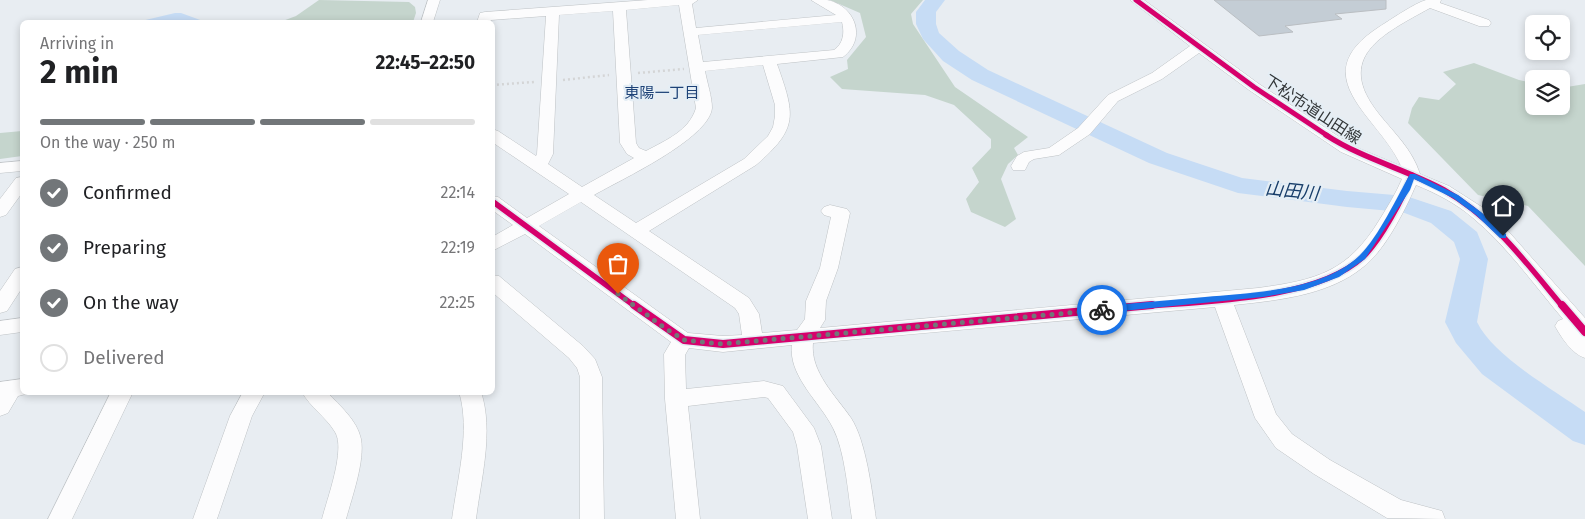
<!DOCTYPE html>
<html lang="en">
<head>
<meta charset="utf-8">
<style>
	:root { --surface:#fff; --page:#f2f2f2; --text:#202124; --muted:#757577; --line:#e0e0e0; --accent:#727679 }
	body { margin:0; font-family:"Fira Sans","Noto Sans JP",sans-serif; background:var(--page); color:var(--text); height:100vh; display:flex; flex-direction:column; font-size:19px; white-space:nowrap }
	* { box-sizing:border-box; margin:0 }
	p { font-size:16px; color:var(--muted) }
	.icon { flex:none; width:28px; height:28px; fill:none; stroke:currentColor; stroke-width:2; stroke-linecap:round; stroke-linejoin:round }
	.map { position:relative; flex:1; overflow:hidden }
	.sheet { position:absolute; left:20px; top:20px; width:475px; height:375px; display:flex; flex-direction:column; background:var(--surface); border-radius:8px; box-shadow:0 2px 8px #0003 }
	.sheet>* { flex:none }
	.controls { position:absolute; left:1525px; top:15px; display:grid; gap:10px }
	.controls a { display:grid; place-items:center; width:45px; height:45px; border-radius:8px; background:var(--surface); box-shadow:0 2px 8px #0003; font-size:25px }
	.pin { position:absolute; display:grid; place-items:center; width:42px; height:42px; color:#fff; margin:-51px -21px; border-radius:50% 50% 50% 0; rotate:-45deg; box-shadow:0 0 5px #0007 }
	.pin .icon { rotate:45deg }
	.courier { position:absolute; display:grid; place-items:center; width:50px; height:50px; margin:-25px; border:4px solid #1a73e8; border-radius:50%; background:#fff; color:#222; box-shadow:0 1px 6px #0007 }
	.summary em { font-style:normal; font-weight:700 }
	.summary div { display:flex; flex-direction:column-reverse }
	.summary { display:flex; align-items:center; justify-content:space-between; height:85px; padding:0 20px }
	h1 { font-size:32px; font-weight:700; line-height:38px }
	.bar { display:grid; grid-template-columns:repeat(4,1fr); gap:8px 5px; align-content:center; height:60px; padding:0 20px }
	.bar i { height:6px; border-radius:4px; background:var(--line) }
	.bar .active { background:var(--accent) }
	.bar p { grid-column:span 4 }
	ol { padding:0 20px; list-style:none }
	li { display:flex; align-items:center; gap:15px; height:55px }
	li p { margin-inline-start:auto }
	li .icon { padding:5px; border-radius:50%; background:var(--accent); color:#fff; stroke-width:4 }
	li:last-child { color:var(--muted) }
	li i { width:28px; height:28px; border:2px solid var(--line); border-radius:50% }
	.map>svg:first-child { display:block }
</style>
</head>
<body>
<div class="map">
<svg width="1585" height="519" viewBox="0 0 1585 519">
	<rect width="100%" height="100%" fill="#e8edf2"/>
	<g fill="#c5d5cd">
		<path d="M319,0L409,2L415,7L416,13L413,22H280L296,16Z"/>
		<path d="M830,0H923L911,14L913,24L955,87L1028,137L1014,148L1018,155L1008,164L1001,179L1016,219L1005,227L971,212L966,199L979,182L972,168L991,148V139L954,105L925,95L842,89L830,77L848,69L847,60L866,37L860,13Z"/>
		<path d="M1474,63L1519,80L1534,83V106H1561V88L1585,84V266L1528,206L1478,195L1408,123L1412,108L1419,97L1439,100L1456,84L1443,72Z"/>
		<path d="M22,131V156L0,159V133Z"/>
	</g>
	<path fill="#c6dcf5" d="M175,13H181L203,21L226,22H137Z"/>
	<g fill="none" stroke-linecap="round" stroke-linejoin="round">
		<path fill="#c6dcf5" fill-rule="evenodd" d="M925,0H945L936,12V24L939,33L959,51L988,70L1167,153L1242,178L1347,191L1406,196L1451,211L1477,232L1488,259L1477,322C1493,356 1554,390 1585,412V445L1573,441L1482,374L1456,343L1445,322L1460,259L1454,242L1431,223L1402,212L1347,207L1238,193L1149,163L972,80L943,61L923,39L916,24V12Z"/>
	</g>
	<path fill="#c4cdd5" stroke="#babec2" d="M1214,0H1386V9L1335,14L1342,19L1285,26L1293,32L1259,36Z"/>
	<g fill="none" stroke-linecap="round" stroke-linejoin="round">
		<defs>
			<g id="minor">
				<path d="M428,0H440L433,22H421Z"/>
				<path d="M648,0H698L692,4L696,28L836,15L811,0C816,0 822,0 827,0C856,6 867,39 843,57L777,64C795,115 799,128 756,165L649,231L749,298L759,314L762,333L797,330L805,319L806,301L820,268L831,217L824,215L821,211L824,207L830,205L847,209L850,213L838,268L826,301L825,320L820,328L1258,288C1317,280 1348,272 1380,219C1388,206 1396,193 1402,179L1341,152L1249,90L1199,53L1162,79L1118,101L1090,134L1059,155L1034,159L1029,162L1025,170H1013L1011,166L1017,156L1024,152L1049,148L1078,128L1108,95L1152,73L1190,46L1130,0H1144L1259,84L1353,146L1401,166C1380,117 1302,77 1379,27C1390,20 1415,3 1426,0C1431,0 1437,0 1441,0L1440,3L1489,20L1491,23L1489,26H1479L1430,8C1383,34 1333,57 1379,114C1395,134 1412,149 1420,174L1449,186L1485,209L1509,232L1585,318V358C1572,354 1561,337 1555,326L1558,321L1563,319C1534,285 1507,246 1473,218C1457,204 1436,193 1416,185C1406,208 1389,242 1371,260C1336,295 1280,300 1234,305L1276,414L1292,434L1330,460L1401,500L1442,511L1445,519L1387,518L1314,474L1276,448L1255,418L1215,307L813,343C810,372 836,396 851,418C866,441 872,491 876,519H852C848,493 845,451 833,428C820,402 788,376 792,345L723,352L689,348L685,355L686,389L764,381L783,386L814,428L821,446L832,519H808L797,446L793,432L768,398L764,397L688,406L700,519H676L665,399L664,354L671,342L525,234L492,251V237L513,225L492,210V196L498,197L527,218L569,194L492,142V129L498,131L536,156L537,154L546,16L491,20L490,22H477L480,13L485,12ZM679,5L696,108C689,131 666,140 646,151L639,148L636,143L626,10ZM613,11L620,143L627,154L634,158L582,187L548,164L553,154L559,15ZM842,22C845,33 843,44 834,50L703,62L698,35ZM763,65L775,105V116L773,127L768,136L744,159L636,223L594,195C620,180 709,139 712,108C712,97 707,82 705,71ZM581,202L735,308L739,314L742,335L723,336L688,333L539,226Z"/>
				<path d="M22,161V171L0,173V163Z"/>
				<path d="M22,177V193L6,215L0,217V199L16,178Z"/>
				<path d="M22,267V288L7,311L0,313V291L15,269Z"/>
				<path d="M492,275L499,276L583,346L595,359L602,377L604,519H580V377L577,368L569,358L492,292Z"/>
				<path d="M22,318V332L0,335V321Z"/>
				<path d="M22,379V392L30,393L18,396L8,413L0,416V382Z"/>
				<path d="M111,392H133L72,519H48Z"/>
				<path d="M243,392H265L252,416L217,519H193L230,416Z"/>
				<path d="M302,392H327C340,406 357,420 361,439C365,461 352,497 346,519H322C327,499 346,449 335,432C326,417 310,407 302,392Z"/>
				<path d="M459,392H481C494,431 481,479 476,519H452C457,481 471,430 459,392Z"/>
			</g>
		</defs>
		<use href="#minor" stroke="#bec2c5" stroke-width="1"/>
		<g stroke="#d4d5d6" stroke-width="2.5" stroke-dasharray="2 3" stroke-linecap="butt">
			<path d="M638,73L684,69"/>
			<path d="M563,80L609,75"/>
			<path d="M492,85L534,82"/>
		</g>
		<use href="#minor" fill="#fcfcfd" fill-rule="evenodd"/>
		<defs>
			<path id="cycleway-far2" d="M1136,0L1254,87L1328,136"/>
			<g id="cycleway-far1">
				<path d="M1326,135C1363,159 1405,169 1444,190C1494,218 1527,264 1563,307"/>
				<path d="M492,201L636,307"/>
				<path d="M1138,307C1202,301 1315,301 1363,257C1381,240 1403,198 1412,175"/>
			</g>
			<g id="cycleway">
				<path d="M634,305L684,340L723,344L1152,305"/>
				<path d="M1562,305L1585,332"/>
			</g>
		</defs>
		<use href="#cycleway-far2" stroke="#e5eef5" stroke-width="8"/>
		<use href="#cycleway-far1" stroke="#e5eef5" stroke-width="9"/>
		<use href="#cycleway" stroke="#e5eef5" stroke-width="11"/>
		<use href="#cycleway-far2" stroke="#d6006c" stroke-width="5"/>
		<use href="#cycleway-far1" stroke="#d6006c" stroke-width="5.5"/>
		<use href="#cycleway" stroke="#d6006c" stroke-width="8"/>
	</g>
	<path fill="#1a73e8" d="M1410,174H1415L1458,195L1481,212L1506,234V238H1500L1476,215L1453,198L1414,179L1410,190L1365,259L1339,277L1304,290L1263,297L1102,313L1098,310L1102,306C1137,303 1171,300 1205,297C1254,292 1323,291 1360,255C1379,236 1397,197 1410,174Z"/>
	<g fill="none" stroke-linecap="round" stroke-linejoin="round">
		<path stroke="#727679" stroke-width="5" stroke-dasharray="0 9" d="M618,294L665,328L684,340L722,344L1102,310"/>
	</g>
	<g text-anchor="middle" stroke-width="4.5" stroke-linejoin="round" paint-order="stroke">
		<g font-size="15" fill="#1e4277" stroke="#e5eef5">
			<text x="662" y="98">東陽一丁目</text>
		</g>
		<g font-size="16" fill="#323638" stroke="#e5eef5">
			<text transform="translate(1313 109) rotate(33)" y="6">下松市道山田線</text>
		</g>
		<g font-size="18" font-style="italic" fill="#183e6a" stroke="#e5eef5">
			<text transform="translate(1292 191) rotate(6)" y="6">山田川</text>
		</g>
	</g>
</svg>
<div class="controls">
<a><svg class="icon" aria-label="locate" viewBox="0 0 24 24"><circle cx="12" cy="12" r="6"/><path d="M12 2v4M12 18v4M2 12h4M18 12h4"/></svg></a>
<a><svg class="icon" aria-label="layers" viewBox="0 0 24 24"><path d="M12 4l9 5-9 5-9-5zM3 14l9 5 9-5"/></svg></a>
</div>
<div class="pin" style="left:618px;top:294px;background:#ea580c"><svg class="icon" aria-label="bag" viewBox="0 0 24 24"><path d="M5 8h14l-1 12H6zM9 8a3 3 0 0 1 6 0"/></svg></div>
<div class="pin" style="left:1503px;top:236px;background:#1f2937"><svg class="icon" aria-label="home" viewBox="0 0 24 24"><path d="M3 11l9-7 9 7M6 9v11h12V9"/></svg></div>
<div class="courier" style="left:1102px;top:310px"><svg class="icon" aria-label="bike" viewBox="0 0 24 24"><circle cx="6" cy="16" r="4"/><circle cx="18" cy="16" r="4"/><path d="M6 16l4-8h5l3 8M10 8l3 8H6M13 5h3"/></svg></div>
<section class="sheet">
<div class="summary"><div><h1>2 min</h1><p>Arriving in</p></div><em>22:45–22:50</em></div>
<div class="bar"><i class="active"></i><i class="active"></i><i class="active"></i><i></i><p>On the way · 250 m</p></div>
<ol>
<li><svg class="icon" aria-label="check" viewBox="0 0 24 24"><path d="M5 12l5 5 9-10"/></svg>Confirmed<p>22:14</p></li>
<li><svg class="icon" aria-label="check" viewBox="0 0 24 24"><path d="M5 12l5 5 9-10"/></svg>Preparing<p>22:19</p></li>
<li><svg class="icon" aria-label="check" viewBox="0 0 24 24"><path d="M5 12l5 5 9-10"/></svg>On the way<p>22:25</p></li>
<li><i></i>Delivered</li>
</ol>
</section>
</div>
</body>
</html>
